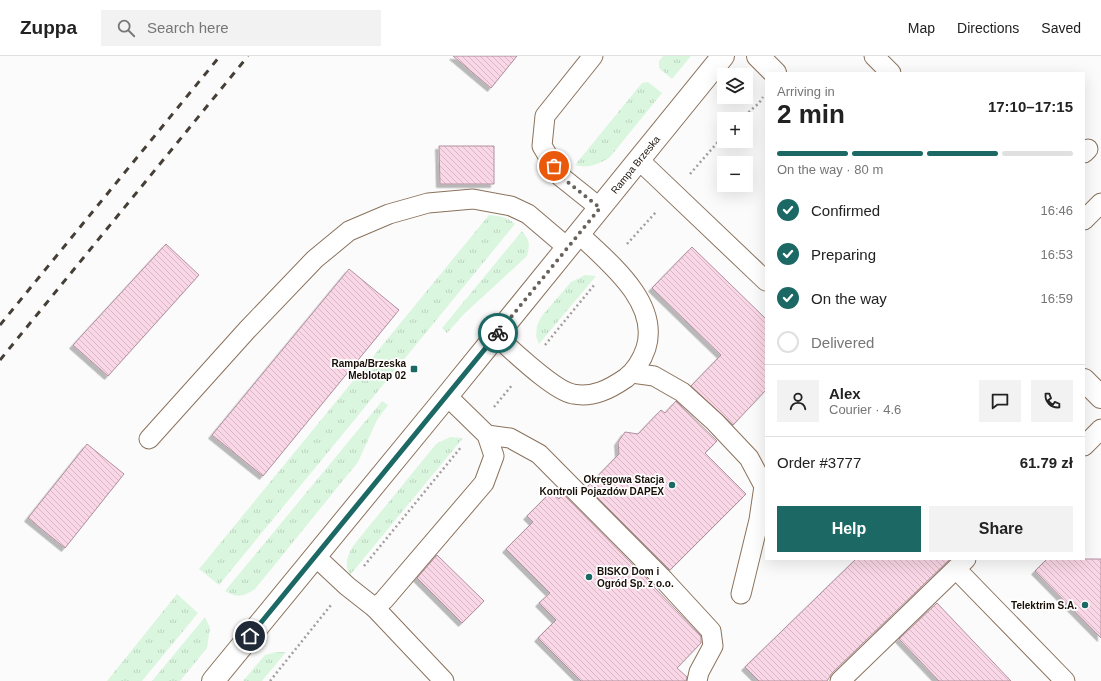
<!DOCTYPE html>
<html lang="en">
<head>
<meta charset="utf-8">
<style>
	:root { --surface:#fff; --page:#f2f2f2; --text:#222; --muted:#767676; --line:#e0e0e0; --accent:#1b6864 }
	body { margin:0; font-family:Arial,sans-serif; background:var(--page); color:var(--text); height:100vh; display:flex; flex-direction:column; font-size:15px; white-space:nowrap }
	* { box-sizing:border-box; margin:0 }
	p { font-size:13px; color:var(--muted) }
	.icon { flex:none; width:22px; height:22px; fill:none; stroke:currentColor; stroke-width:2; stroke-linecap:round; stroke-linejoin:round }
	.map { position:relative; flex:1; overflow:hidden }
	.details { position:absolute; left:765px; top:16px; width:320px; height:488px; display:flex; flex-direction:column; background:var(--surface); border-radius:0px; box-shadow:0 4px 16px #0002 }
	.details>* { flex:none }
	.fabs { position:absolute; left:717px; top:12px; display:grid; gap:8px }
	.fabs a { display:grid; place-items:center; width:36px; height:36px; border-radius:0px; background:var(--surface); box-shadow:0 4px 16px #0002; font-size:20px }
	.pin { position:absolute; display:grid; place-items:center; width:34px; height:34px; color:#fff; margin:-17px; border:2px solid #fff; border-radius:50%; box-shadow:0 1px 4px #0007 }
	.courier { position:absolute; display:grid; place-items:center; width:40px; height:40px; margin:-20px; border:3px solid #1b6864; border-radius:50%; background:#fff; color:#222; box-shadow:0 1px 5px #0007 }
	.headline em { font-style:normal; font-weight:700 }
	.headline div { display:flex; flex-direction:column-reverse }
	.headline { display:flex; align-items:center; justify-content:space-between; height:68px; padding:0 12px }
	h1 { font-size:26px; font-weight:700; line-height:30px }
	.bar { display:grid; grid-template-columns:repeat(4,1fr); gap:6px 4px; align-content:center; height:48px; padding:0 12px }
	.bar i { height:5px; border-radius:3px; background:var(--line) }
	.bar .selected { background:var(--accent) }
	.bar p { grid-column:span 4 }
	.line { display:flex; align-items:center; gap:10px; padding:0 12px; border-top:1px solid var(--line) }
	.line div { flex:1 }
	.round { display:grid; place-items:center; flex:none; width:42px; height:42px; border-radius:0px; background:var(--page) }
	ol { padding:0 12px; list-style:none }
	li { display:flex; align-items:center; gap:12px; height:44px }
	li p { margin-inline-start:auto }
	li .icon { padding:4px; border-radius:50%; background:var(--accent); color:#fff; stroke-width:4 }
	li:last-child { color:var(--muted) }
	li i { width:22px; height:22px; border:2px solid var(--line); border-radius:50% }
	.primary-button { display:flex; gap:8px; margin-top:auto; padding:8px 12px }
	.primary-button a { flex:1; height:46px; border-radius:0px; background:var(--accent); color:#fff; font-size:16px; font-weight:700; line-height:46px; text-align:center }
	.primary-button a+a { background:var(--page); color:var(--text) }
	header { display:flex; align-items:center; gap:24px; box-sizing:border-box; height:56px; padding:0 20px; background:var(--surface); border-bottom:1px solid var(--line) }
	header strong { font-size:19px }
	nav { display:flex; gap:22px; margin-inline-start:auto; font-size:14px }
	.search { width:280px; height:36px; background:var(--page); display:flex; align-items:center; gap:10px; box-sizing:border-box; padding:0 14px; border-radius:0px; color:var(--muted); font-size:15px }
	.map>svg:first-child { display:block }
</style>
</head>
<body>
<header>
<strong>Zuppa</strong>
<div class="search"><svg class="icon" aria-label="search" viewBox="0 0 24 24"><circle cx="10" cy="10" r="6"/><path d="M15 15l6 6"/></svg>Search here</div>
<nav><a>Map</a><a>Directions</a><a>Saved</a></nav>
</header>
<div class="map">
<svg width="1101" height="625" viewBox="0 0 1101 625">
	<defs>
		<pattern id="grass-tufts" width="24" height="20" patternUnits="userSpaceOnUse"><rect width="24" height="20" fill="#daf6df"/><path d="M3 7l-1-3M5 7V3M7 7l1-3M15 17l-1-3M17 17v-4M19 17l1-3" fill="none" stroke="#bad2be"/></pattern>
		<pattern id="building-back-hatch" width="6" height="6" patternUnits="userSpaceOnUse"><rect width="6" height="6" fill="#fad7e6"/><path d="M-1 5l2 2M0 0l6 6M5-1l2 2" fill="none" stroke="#d6b7c4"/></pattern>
		<filter id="shadow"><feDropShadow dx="-3.5" dy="3.5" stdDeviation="0" flood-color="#0004"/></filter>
	</defs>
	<rect width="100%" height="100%" fill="#fbfbfb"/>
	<g fill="url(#grass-tufts)">
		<path d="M663,0H691L672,23L659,12V5Z"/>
		<path d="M648,26L662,37L610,101C600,108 587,113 575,109L642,27Z"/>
		<path d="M489,159C500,160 507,161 515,168L219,529L199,513Z"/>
		<path d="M522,175C530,185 530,188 527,200L464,258L447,277L442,272Z"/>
		<path d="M585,219L596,220L539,288L536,280L537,270L541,261L571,226Z"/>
		<path d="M382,345L388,349L377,364L358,406L255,533C243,541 237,542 225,535Z"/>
		<path d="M450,381L463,382L350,519C344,508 347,501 353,490L436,388Z"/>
		<path d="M177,538L198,557L142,625H107Z"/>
		<path d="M205,561L210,572L207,592L180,625H152Z"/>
		<path d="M276,596H286L262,625H243L265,599Z"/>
	</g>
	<g fill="url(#building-back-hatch)" stroke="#b2909f" filter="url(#shadow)">
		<path d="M453,0H517L491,32Z"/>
		<path d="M439,90H494V128H440Z"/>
		<path d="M166,188L199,219L108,320L73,289Z"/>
		<path d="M692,191L766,263V334L733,369L691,330L721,299L652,232Z"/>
		<path d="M349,213L399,254L263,420L212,379Z"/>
		<path d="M676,345L717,385L705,397L746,438L670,514L587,431L619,398L618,386L625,376L638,378L661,354L665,357Z"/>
		<path d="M87,388L124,418L65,492L28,462Z"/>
		<path d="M551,436L559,443L563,438L654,530V531L701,580V587L677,612L687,621L686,625H581L538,582L556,564L539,547L550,537L506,493L533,466L527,460Z"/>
		<path d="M437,499L484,545L462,567L417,522Z"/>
		<path d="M856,503H950L832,617L827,625H759L745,611Z"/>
		<path d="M1047,503H1101V582L1035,515Z"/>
		<path d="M937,547L1011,625H939L899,583Z"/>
	</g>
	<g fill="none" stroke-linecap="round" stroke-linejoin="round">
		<defs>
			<g id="lane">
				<path d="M593,0L545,60L542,90L560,120L600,152"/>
				<path d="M874,0L891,17"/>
				<path d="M1084,97L1088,93"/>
				<path d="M639,104L766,225"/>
				<path d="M1084,164L1101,147"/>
				<path d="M496,280C512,294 554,335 573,338C593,342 610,333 626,322C636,314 642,304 646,292C660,246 608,206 579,178"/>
				<path d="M632,317L654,320L682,336L715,366L749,402L764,430L759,464L741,538"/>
				<path d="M487,379L510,382L539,398L664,524L711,575L713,590L699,616L697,625"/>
				<path d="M149,383L247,274L315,203L349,175L389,158L428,147L473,143L511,150L528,158L568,192"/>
				<path d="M1084,390L1101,373"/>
				<path d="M316,501L347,530L375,552L384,544L484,427L494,400L487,379L447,340"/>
				<path d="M956,513L1065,625"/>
				<path d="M375,552L444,625"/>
				<path d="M840,625L966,503"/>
			</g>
			<g id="secondary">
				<path d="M758,0L775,17"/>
				<path d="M1084,324L1101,341"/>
			</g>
			<g id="highway">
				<path id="s1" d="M213,625L447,340L723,0"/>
			</g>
		</defs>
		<use href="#lane" stroke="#8b725c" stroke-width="21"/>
		<use href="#secondary" stroke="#8b725c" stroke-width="24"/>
		<use href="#highway" stroke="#8b725c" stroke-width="24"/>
		<g stroke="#a39f9c" stroke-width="2.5" stroke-dasharray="2 3" stroke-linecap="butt">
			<path d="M741,63L759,47L763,41"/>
			<path d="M690,118L724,79"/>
			<path d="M627,188L656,156"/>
			<path d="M545,289L595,228"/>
			<path d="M494,351L513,328"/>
			<path d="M364,510L462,390"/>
			<path d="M270,625L331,549"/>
		</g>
		<use href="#lane" stroke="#fff" stroke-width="19"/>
		<use href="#secondary" stroke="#fff" stroke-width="22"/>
		<use href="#highway" stroke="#fff" stroke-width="22"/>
		<g stroke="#463f38" stroke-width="3" stroke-dasharray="7 7" stroke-linecap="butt">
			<path d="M0,269L220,0"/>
			<path d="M0,304L248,0"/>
		</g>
	</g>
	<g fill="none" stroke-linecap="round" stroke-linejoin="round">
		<path stroke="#67625c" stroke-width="4" stroke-dasharray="0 7.2" d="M498,277L600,152L560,120L554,110"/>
		<path stroke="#1b6864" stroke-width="5" d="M250,580L498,277"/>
	</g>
	<g fill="#1b6864" stroke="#fff" stroke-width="1.5">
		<rect x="410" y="309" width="8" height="8" rx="2"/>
		<circle cx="672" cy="429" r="4"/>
		<circle cx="589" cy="521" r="4"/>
		<circle cx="1085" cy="549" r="4"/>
	</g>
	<g text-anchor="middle" stroke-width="3.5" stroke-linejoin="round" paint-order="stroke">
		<g font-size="10" fill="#180f07" stroke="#fff">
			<text dy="4" stroke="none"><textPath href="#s1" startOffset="667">Rampa Brzeska</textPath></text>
		</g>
		<g font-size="10" font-weight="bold" fill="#180f07" stroke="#fff" text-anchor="end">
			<text x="406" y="311">Rampa/Brzeska<tspan x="406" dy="12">Meblotap 02</tspan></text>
			<text x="664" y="427">Okręgowa Stacja<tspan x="664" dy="12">Kontroli Pojazdów DAPEX</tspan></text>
			<text x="597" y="519" text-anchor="start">BISKO Dom i<tspan x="597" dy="12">Ogród Sp. z o.o.</tspan></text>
			<text x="1077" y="553">Telektrim S.A.</text>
		</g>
	</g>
</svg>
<div class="fabs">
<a><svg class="icon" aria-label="layers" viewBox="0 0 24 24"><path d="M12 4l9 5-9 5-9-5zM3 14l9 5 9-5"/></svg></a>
<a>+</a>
<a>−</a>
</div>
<div class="pin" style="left:554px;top:110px;background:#ea580c"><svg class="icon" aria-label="bag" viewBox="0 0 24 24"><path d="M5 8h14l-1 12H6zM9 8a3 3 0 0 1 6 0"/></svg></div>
<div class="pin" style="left:250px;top:580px;background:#1f2937"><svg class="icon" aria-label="home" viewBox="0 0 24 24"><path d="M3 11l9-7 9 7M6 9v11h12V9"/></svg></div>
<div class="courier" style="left:498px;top:277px"><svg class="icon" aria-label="bike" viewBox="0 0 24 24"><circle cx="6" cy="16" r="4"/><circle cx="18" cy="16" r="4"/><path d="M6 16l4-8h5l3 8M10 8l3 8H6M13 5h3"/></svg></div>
<section class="details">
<div class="headline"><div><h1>2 min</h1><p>Arriving in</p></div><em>17:10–17:15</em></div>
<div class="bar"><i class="selected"></i><i class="selected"></i><i class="selected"></i><i></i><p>On the way · 80 m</p></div>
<ol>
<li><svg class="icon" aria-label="check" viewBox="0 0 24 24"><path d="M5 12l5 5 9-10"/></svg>Confirmed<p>16:46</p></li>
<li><svg class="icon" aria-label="check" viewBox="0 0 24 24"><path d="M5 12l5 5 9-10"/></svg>Preparing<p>16:53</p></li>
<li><svg class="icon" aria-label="check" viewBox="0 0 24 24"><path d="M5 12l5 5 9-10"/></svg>On the way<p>16:59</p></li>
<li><i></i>Delivered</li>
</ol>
<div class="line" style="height:72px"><a class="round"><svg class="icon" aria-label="person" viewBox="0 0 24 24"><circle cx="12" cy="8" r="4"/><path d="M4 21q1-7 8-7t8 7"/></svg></a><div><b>Alex</b><p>Courier · 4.6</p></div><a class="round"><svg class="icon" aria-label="chat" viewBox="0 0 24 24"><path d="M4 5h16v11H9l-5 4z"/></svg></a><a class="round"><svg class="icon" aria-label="phone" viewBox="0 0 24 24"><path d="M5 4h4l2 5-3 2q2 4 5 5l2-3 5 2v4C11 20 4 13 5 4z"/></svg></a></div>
<div class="line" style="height:52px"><div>Order #3777</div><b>61.79 zł</b></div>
<div class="primary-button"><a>Help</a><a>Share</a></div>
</section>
</div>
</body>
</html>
